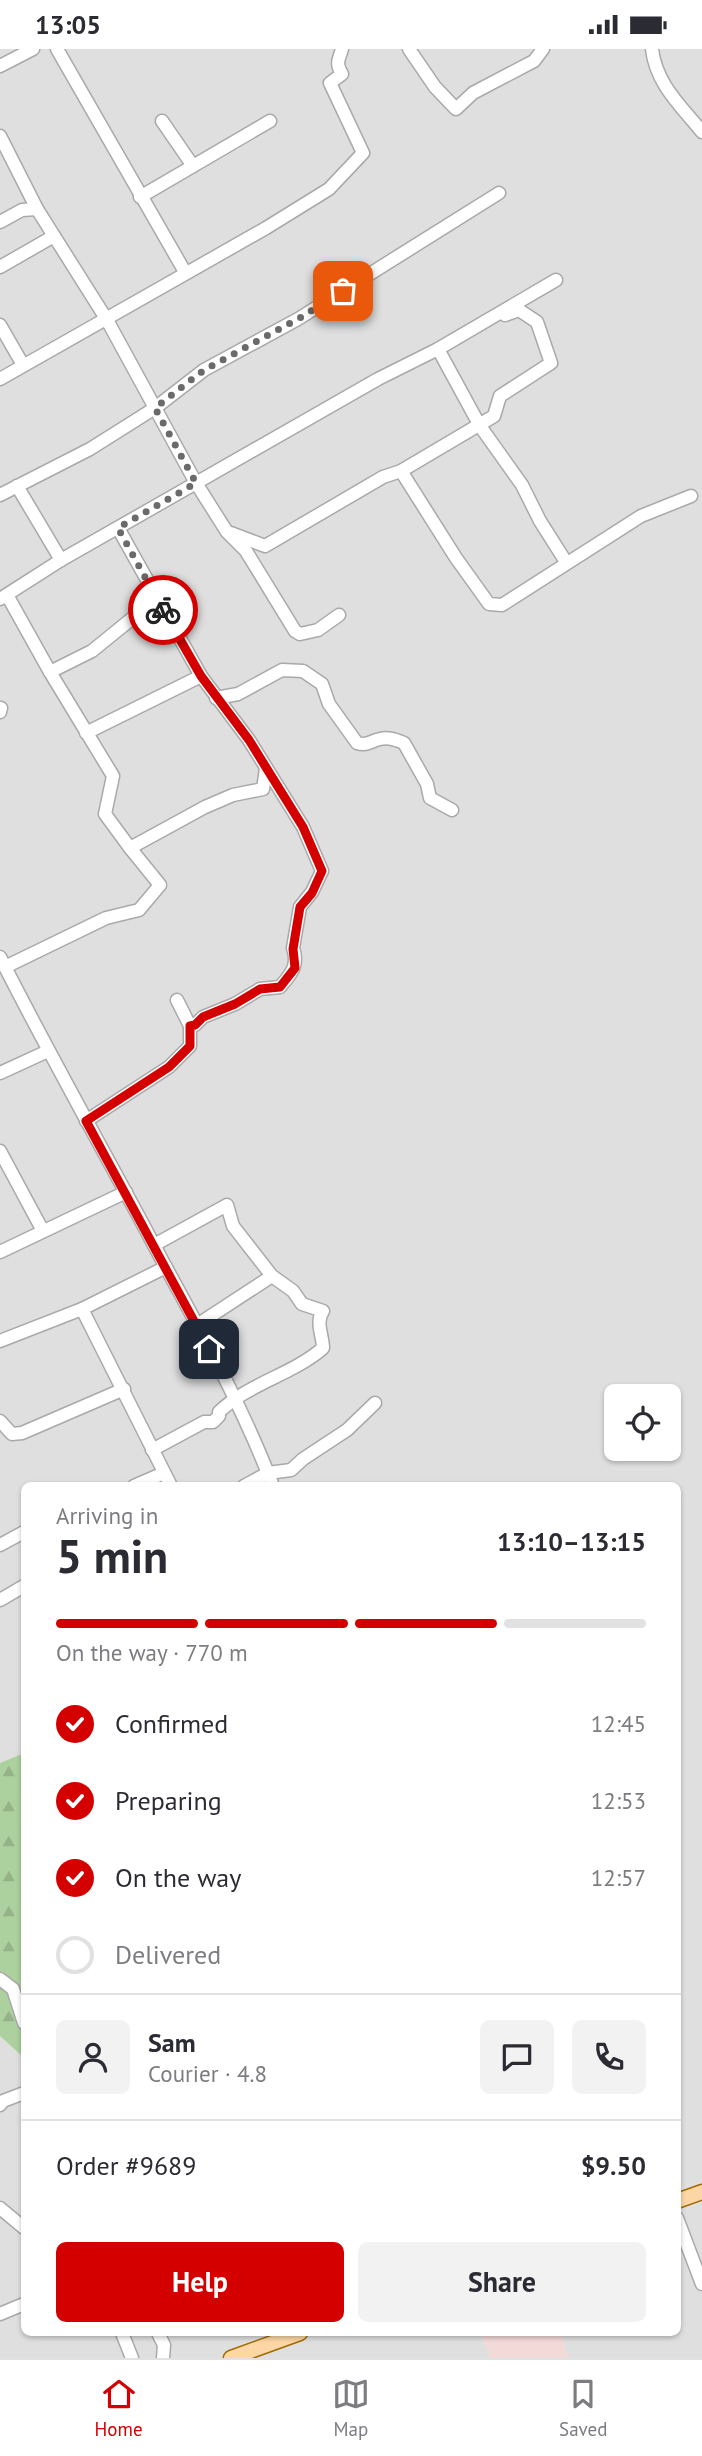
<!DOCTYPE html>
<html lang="en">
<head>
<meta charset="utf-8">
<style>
	:root { --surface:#fff; --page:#f2f2f3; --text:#2b2b33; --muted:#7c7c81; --line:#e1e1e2; --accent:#d40000 }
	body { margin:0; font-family:"PT Sans",sans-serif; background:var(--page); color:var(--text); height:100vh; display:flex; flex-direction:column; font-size:26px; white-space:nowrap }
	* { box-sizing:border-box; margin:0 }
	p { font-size:23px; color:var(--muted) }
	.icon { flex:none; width:38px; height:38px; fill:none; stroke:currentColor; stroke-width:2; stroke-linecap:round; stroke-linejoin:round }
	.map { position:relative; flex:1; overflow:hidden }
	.drawer { position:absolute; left:21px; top:1433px; width:660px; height:854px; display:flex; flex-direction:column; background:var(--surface); border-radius:10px; box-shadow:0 2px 5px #0004 }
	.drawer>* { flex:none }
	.tools { position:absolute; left:604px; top:1335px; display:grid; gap:14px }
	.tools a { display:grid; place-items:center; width:77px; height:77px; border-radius:10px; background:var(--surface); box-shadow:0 2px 5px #0004; font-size:35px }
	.pin { position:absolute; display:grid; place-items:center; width:60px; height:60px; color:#fff; margin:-30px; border-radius:14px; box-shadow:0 4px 10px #0006 }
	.courier { position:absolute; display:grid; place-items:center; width:70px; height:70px; margin:-35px; border:5px solid #d40000; border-radius:50%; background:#fff; color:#222; box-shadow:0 2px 9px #0007 }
	.overview em { font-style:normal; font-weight:600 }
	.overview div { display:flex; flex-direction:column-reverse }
	.overview { display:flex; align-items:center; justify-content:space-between; height:119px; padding:0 35px }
	h1 { font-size:46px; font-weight:600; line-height:52px }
	.bar { display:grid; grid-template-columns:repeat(4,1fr); gap:10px 7px; align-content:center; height:84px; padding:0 35px }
	.bar i { height:9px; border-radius:5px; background:var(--line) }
	.bar .current { background:var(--accent) }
	.bar p { grid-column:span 4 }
	.line { display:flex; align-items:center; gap:18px; padding:0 35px; border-top:2px solid var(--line) }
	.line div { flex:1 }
	.round { display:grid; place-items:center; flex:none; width:74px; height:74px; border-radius:10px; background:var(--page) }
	ol { padding:0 35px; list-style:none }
	li { display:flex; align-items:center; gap:21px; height:77px }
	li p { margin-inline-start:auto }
	li .icon { padding:7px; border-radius:50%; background:var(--accent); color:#fff; stroke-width:4 }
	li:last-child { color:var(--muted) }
	li i { width:38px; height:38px; border:4px solid var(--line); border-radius:50% }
	.action { display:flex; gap:14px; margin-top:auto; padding:14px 35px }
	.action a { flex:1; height:80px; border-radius:10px; background:var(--accent); color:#fff; font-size:28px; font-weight:600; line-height:80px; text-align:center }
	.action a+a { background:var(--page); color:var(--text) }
	.status { display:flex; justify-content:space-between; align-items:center; height:49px; padding:0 35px; background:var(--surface); direction:ltr }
	.status svg { height:19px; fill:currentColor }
	.tabs { display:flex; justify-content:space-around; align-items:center; height:98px; border-top:2px solid var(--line); background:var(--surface); font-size:19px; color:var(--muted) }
	.tabs a { display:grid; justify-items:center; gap:4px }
	.tabs .current { color:var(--accent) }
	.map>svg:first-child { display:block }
</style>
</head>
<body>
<div class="status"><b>13:05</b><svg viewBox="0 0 49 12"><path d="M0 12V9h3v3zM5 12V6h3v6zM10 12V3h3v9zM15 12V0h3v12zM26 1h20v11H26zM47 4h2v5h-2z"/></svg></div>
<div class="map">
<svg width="702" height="2309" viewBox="0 0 702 2309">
	<defs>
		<pattern id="forest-firs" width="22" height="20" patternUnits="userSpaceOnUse" patternTransform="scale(1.75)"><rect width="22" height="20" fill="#add19e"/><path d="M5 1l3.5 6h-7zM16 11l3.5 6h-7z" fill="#95b388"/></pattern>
	</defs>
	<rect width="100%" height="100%" fill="#f2efe9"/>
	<g fill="#e0dfdf" fill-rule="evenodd">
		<path d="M0,0H702V2137L677,2147V1437H24V1704L0,1714ZM616,1348H668V1400H616Z"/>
		<path d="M0,1987L24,2009V2284H295L222,2309H0Z"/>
		<path d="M702,2149V2309H568L561,2284H677V2158Z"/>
		<path d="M313,2284H480L491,2309H240Z"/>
	</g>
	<path fill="#f2dad9" d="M480,2284H561L568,2309H491Z"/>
	<path fill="url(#forest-firs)" d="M24,1704V2009L0,1987V1714Z"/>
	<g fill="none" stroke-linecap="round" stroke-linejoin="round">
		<defs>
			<g id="minor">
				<path d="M57,0L185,223"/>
				<path d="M409,0L435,38L456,60L473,44L534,12L543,0"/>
				<path d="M652,0C656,35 681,57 702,83"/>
				<path d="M0,17L33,0"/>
				<path d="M162,72L193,117"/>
				<path d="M0,87L37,160L107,271L196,434L61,511L0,550"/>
				<path d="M140,148L270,72"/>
				<path d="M0,173L22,161L37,160"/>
				<path d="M0,218L54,187"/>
				<path d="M0,276L23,316"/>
				<path d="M438,300L480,377L522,436L540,472L566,513"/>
				<path d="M0,330L266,179L329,140L363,104L330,34L342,25C335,13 339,11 342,0"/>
				<path d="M401,422L456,509L489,555L502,556L641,467L691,447"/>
				<path d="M17,437L61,511"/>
				<path d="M0,446L90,400L155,359L204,321L298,270L499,144"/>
				<path d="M118,479L201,627L249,691L303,778L322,822L312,843L300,858L293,899C299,917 291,925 280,938L260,940L235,955L203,968L195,976L190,977"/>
				<path d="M231,484L265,497L383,428L401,422L494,367L500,347L551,314L537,273L519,261L505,266"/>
				<path d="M7,546L50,623L113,727L105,765L130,799L205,758L233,746L263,740L266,719"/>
				<path d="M339,566L318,581L300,585L295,582L246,502L227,483L196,434L378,330L438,300L556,231"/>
				<path d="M50,623L92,602L156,550"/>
				<path d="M216,649L238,645L282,621L303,622L322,635L329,655L357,694C367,697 371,692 380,690C389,688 396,691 404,694L427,735L430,749L452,761"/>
				<path d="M0,663L1,659"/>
				<path d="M86,684L201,627"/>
				<path d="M0,908C52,1011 109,1111 163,1213C203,1286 243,1359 273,1437"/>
				<path d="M5,918L106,869L139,861L160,836L130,799"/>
				<path d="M0,1024L48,1002"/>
				<path d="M86,1072L169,1018L190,997V977L177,951"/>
				<path d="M0,1102L43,1182"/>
				<path d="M0,1203L126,1143"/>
				<path d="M82,1260L171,1437"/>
				<path d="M197,1276L272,1227"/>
				<path d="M0,1292L82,1260L166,1218"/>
				<path d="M0,1372L12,1385L22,1384L124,1340"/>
				<path d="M152,1401L204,1373H213L219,1367V1363C249,1334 292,1326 323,1299C323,1287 315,1273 323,1262L302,1255L293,1242L272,1227L233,1177L227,1156L154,1196"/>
				<path d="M134,1437L164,1424"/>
				<path d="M244,1437L268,1424L291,1421L303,1410L347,1381L375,1354"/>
				<path d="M0,1496L24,1483"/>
				<path d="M0,1551L24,1537"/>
				<path d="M0,1930L13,1940L24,1974"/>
				<path d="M0,2056L3,2052L24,2044"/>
				<path d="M0,2159L24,2179"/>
				<path d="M677,2169L702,2235"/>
				<path d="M0,2265L24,2255"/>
				<path d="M122,2284L132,2309"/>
				<path d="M158,2284L164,2296L163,2309"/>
			</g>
			<g id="major">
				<path d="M677,2152L702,2143"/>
				<path d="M231,2309L300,2284"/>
			</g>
		</defs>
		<use href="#minor" stroke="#a9a9a9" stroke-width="15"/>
		<use href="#major" stroke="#a06b00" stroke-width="17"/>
		<use href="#minor" stroke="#fff" stroke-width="12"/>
		<use href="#major" stroke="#fcd6a4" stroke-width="14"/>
	</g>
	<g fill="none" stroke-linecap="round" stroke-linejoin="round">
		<path stroke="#6b6a68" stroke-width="7" stroke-dasharray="0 12.6" d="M163,561L118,479L196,434L155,359L204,321L298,270L343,242"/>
		<path stroke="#d40000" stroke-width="9" d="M163,561L201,627L249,691L303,778L322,822L312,844L300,858L293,900L295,919L280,938L260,940L235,955L203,968L195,976L190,977V997L169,1018L86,1072L209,1300"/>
	</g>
</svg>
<div class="tools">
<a><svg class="icon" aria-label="locate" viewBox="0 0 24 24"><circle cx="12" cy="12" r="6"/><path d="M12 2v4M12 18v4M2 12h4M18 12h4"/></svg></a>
</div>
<div class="pin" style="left:343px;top:242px;background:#ea580c"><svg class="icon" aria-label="bag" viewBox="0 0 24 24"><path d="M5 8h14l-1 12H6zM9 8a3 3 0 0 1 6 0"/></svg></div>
<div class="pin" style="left:209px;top:1300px;background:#1f2937"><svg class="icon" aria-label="home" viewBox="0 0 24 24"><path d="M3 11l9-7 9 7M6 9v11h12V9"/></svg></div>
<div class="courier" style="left:163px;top:561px"><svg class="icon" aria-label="bike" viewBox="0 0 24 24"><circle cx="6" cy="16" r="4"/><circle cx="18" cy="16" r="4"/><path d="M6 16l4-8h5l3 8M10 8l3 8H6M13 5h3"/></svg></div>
<section class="drawer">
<div class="overview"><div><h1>5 min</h1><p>Arriving in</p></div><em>13:10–13:15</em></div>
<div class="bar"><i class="current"></i><i class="current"></i><i class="current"></i><i></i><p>On the way · 770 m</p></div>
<ol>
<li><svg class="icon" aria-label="check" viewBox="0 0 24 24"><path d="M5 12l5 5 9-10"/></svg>Confirmed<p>12:45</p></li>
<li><svg class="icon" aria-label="check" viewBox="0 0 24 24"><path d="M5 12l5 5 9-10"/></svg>Preparing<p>12:53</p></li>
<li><svg class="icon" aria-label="check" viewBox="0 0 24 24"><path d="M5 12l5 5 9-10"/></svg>On the way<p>12:57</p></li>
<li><i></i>Delivered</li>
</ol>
<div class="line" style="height:126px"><a class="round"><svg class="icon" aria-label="person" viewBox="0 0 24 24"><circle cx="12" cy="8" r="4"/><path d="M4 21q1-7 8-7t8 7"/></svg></a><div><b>Sam</b><p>Courier · 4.8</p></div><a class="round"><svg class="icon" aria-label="chat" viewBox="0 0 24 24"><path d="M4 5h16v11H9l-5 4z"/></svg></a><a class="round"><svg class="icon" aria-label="phone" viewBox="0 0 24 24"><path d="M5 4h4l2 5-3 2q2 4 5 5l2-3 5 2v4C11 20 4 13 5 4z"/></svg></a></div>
<div class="line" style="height:91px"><div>Order #9689</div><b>$9.50</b></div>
<div class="action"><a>Help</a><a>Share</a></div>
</section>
</div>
<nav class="tabs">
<a class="current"><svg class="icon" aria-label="home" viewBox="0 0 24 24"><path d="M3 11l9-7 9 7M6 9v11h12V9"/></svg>Home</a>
<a><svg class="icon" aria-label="map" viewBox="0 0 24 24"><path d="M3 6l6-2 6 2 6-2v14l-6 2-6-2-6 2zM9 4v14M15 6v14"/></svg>Map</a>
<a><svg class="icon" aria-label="saved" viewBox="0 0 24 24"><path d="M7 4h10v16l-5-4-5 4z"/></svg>Saved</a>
</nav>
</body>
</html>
